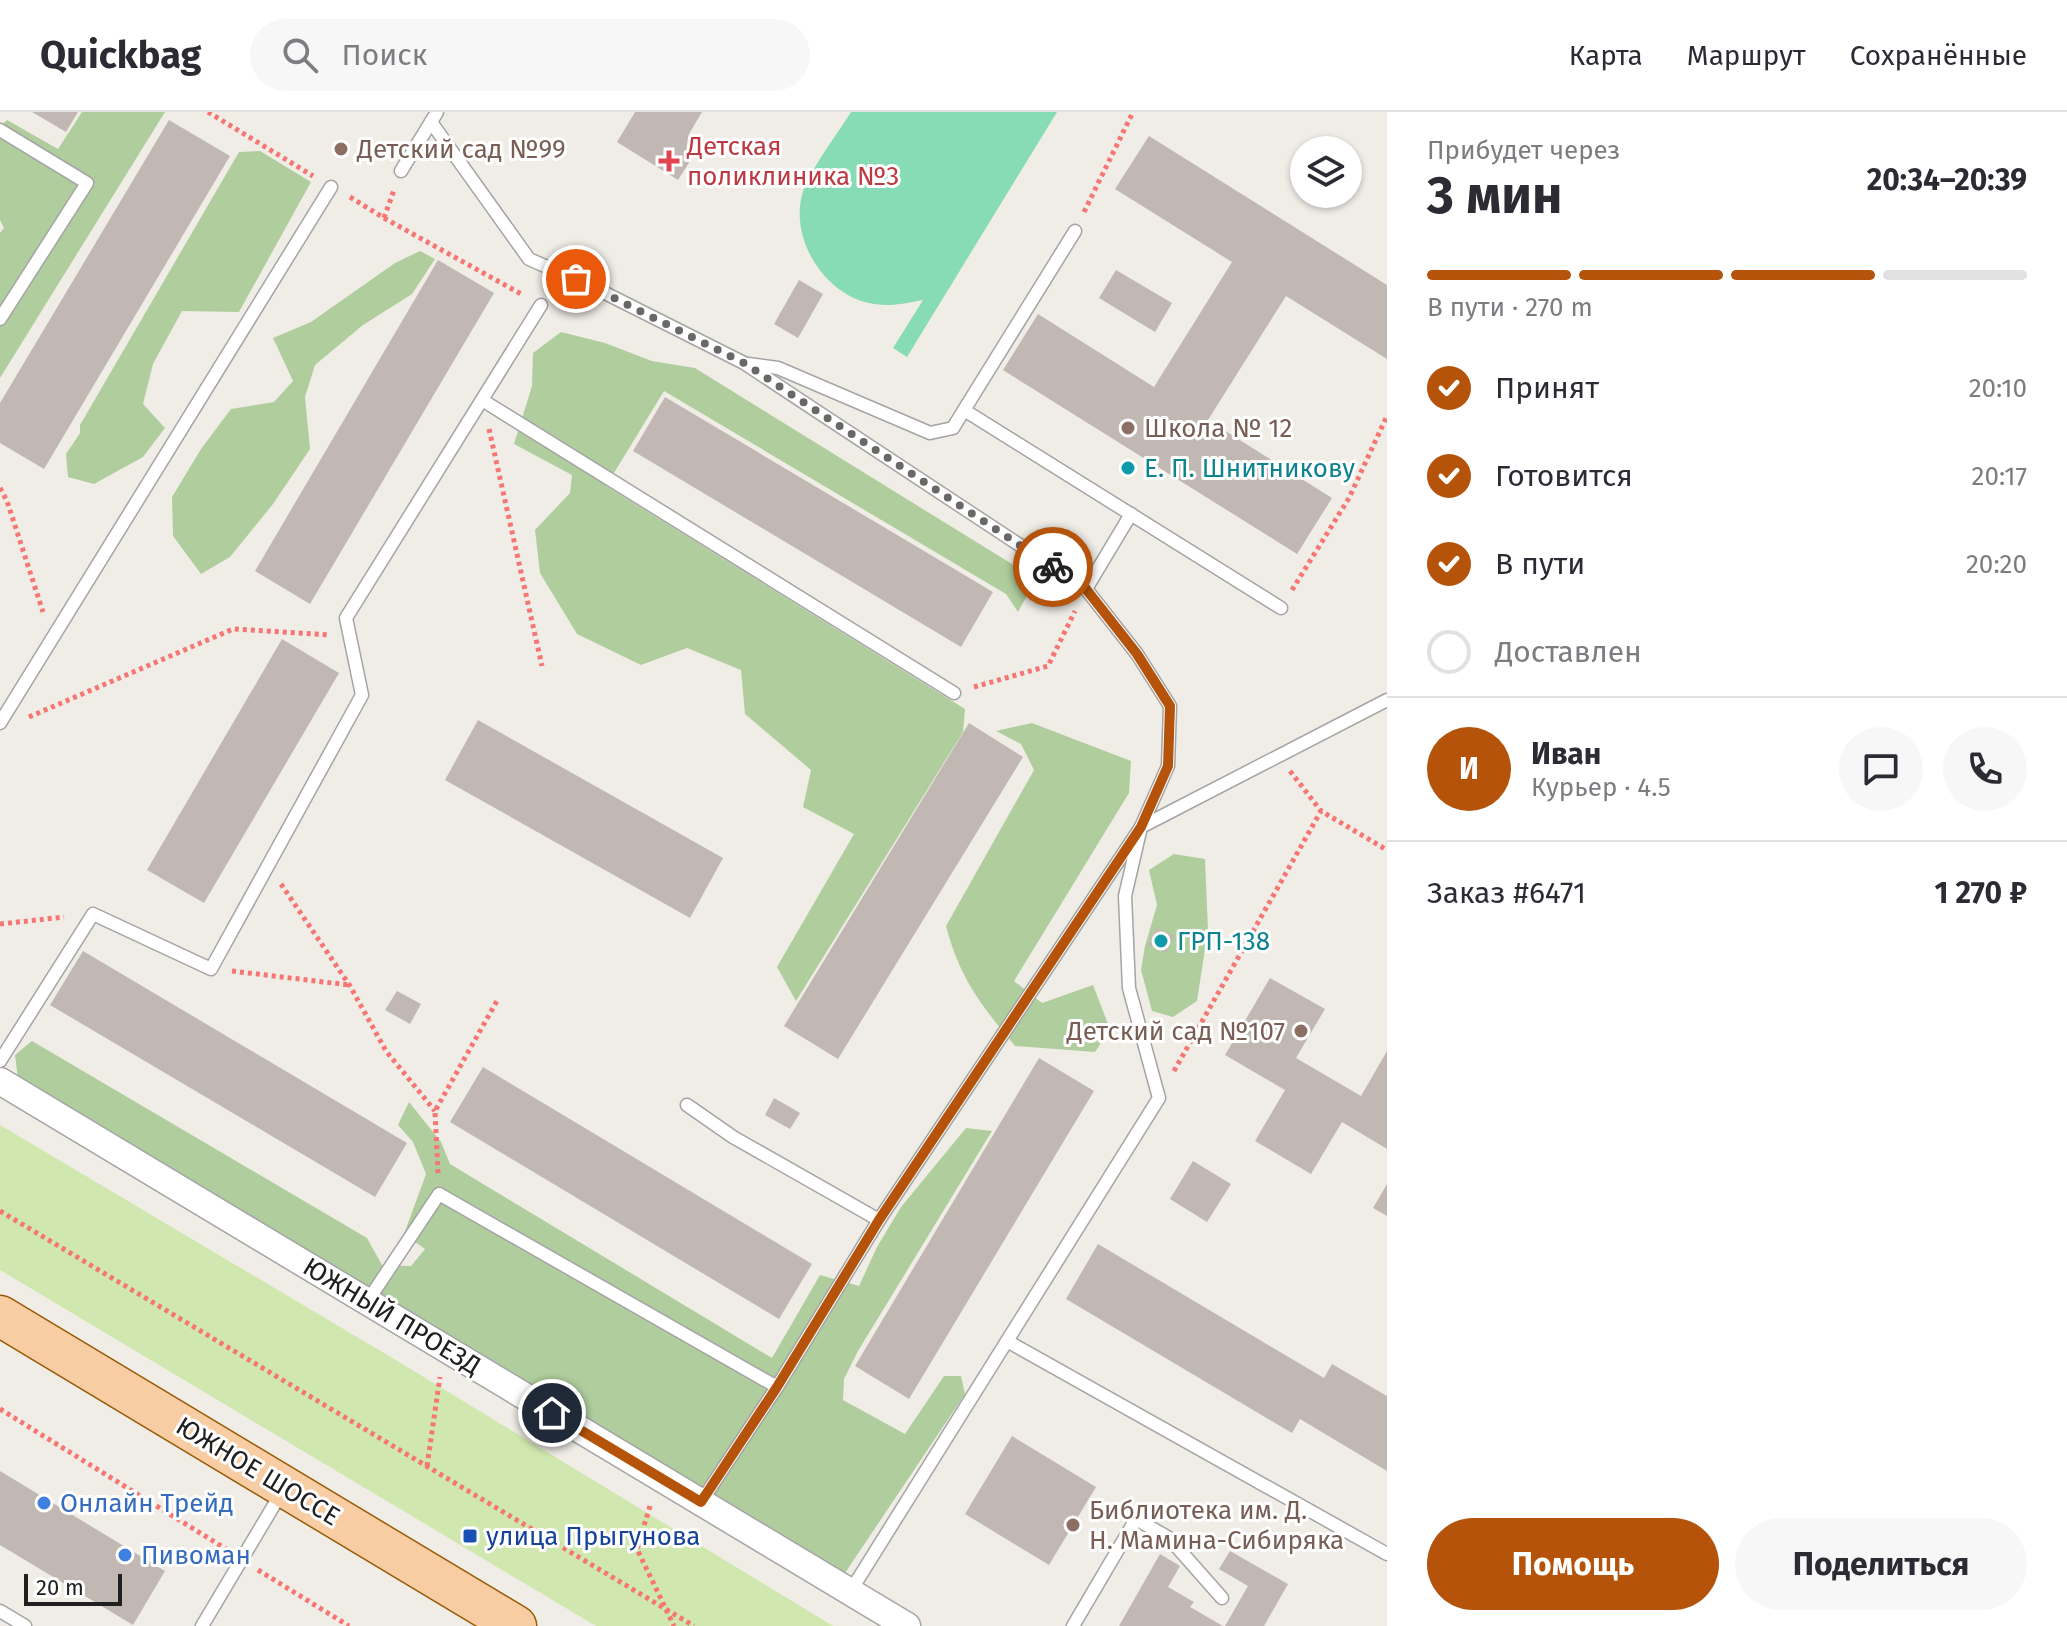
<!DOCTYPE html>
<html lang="ru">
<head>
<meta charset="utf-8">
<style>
	:root { --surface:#fff; --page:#f7f7f7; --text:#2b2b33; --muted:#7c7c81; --line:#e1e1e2; --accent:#b45309 }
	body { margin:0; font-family:"Fira Sans",sans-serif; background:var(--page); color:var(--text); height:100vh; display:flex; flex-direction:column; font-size:30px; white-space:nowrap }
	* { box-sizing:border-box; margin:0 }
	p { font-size:26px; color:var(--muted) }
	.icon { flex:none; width:44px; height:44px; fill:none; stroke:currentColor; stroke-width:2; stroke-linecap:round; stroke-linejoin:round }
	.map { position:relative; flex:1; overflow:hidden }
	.details { display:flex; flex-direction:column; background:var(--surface); width:680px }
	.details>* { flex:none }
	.buttons { position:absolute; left:1290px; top:24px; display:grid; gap:16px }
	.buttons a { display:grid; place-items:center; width:72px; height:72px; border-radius:50%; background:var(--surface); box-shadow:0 2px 6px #0004; font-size:40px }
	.scale { position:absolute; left:24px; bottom:20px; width:98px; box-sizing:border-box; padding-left:8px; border:4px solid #202020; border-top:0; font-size:22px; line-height:28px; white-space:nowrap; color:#202020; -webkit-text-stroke:6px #fff; paint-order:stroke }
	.pin { position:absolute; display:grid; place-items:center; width:68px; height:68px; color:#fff; margin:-34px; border:4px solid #fff; border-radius:50%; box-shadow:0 2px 8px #0007 }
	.courier { position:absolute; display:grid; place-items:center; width:80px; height:80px; margin:-40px; border:6px solid #b45309; border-radius:50%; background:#fff; color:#222; box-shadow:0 2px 10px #0007 }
	.headline em { font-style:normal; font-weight:700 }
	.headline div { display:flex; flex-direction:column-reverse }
	.headline { display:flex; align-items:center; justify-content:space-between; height:136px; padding:0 40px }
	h1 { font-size:52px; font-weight:700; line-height:60px }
	.bar { display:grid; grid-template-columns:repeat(4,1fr); gap:12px 8px; align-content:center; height:96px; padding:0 40px }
	.bar i { height:10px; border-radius:6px; background:var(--line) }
	.bar .current { background:var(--accent) }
	.bar p { grid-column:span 4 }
	.line { display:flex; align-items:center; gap:20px; padding:0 40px; border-top:2px solid var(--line) }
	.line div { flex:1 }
	.round { display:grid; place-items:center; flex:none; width:84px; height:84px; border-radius:42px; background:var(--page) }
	ol { padding:0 40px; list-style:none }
	li { display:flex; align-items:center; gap:24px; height:88px }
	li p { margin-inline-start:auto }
	li .icon { padding:8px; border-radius:50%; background:var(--accent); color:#fff; stroke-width:4 }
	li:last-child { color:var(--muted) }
	li i { width:44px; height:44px; border:4px solid var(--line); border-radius:50% }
	.primary-button { display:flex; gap:16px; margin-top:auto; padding:16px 40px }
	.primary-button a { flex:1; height:92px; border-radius:48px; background:var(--accent); color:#fff; font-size:32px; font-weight:700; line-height:92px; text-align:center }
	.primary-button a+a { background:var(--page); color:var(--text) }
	header { display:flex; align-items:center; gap:48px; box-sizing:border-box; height:112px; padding:0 40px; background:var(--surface); border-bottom:2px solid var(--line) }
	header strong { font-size:38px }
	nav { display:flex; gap:44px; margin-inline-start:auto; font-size:28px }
	.search { width:560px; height:72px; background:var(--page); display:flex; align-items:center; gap:20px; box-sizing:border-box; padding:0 28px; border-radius:44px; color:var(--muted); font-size:30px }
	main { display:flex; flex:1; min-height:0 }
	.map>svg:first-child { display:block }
</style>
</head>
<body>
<header>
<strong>Quickbag</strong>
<div class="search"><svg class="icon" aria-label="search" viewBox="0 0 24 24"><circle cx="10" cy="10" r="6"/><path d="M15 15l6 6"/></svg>Поиск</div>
<nav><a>Карта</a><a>Маршрут</a><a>Сохранённые</a></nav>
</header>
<main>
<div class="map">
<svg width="1387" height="1514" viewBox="0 0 1387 1514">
	<rect width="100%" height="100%" fill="#f0ede7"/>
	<path fill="#d0e8af" d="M0,1013L399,1250L833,1514H596L0,1158Z"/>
	<g fill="#b0ce9d">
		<path d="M82,0H165L0,266V121L4,116L0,108V15L7,8L58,37Z"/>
		<path d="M260,39L311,70L239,200L182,199L153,252L143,292L165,316L143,345L94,372L68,365L66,342L80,321V313L239,40Z"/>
		<path d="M420,139L435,147L412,182L363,213L315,253L305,285L310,337L273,392L230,445L201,462L173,424L172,385L201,337L231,297L274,290L293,269L273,226L311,210L395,151Z"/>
		<path d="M561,220L605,231L652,249L695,256L1036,467L1018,500L1006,482L664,279L606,374L965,597L963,620L796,889L777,855L854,722L803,695L811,658L745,602L741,558L687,536L641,553L577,522L540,461L535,418L570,381L572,363L514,332L532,274L533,241Z"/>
		<path d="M1032,611L1131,649L1129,681L1014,869L1042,891L1093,873L1110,917L1095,940L1015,934C981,893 960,867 946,814L1034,658L1021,632L996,619Z"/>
		<path d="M1174,742L1205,747L1208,818L1197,889L1173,905L1152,899L1141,858L1145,834L1157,793L1149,758Z"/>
		<path d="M32,929L367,1126L382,1153L411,1154L425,1137L404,1122L426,1062L413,1030L398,1013L409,990L441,1030L450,1052L772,1246L820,1163L859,1174L877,1135L901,1095L966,1016L992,1019L858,1239L844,1267L843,1288L905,1322L944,1264H961L965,1282L837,1473L18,967L15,943Z"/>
	</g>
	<path fill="#88dcb5" d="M851,0H1057L907,245L893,236L923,188C906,191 892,195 874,192C824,185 785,122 805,74C817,48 836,24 851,0Z"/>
	<g fill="#c1b8b3">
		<path d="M32,0H78L66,20Z"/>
		<path d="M635,0H702L689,22L702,30L678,68L617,30Z"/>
		<path d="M169,8L230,44L44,357L0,331V291Z"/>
		<path d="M1149,24L1387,173V247L1286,184L1208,308L1332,386L1297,442L1003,258L1038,202L1154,275L1232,150L1115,77Z"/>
		<path d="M438,148L494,181L310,492L255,459Z"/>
		<path d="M1116,158L1172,191L1155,220L1099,186Z"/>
		<path d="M799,168L823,182L798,226L774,212Z"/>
		<path d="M665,285L993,480L961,535L633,339Z"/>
		<path d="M282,527L339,561L204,791L147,758Z"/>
		<path d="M478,608L723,746L690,806L445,668Z"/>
		<path d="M969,611L1023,645L838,947L784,914Z"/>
		<path d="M1156,816L1174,824L1166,841L1148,833Z"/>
		<path d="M83,839L407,1031L375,1085L50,893Z"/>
		<path d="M1270,866L1325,897L1296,946L1361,984L1387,939V1037L1342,1010L1311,1062L1255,1029L1285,978L1225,943Z"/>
		<path d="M397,879L421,892L410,912L385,898Z"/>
		<path d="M1039,946L1094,979L909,1287L855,1254Z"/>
		<path d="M483,955L812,1152L779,1207L450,1010Z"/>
		<path d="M774,986L800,1001L790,1017L765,1003Z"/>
		<path d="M1193,1049L1231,1072L1207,1110L1170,1087Z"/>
		<path d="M1387,1072V1104L1373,1096Z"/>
		<path d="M1098,1132L1324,1266L1332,1252L1387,1284V1359L1300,1307L1292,1321L1066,1187Z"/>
		<path d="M1012,1324L1096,1375L1049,1453L965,1402Z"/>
		<path d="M0,1359L165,1459L133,1513L0,1433Z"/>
		<path d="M1230,1439L1288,1472L1264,1514H1225L1248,1474L1219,1457Z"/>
		<path d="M1160,1442L1180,1454L1168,1475L1194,1490L1190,1495L1223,1514H1119Z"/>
	</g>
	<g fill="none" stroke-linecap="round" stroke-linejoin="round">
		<defs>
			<g id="service">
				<path d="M431,10L529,147L599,178L744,251L1086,477L1137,542L1170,594L1168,654L1141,715L1125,784L1129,876L1159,986L850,1480"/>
				<path d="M0,18L87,71L0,207"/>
				<path d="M401,59L437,0"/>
				<path d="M1075,119L964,298L1281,496"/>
				<path d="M748,252L778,256L930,321L953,316L964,298"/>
				<path d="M482,288L954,581"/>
				<path d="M1086,477L1131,402"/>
				<path d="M0,611L331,75"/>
				<path d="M0,949L93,802L211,857L362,583L346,506L541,193"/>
				<path d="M687,993L733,1025L879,1108"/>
				<path d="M367,1190L439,1082L777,1275L701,1390"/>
				<path d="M1007,1229L1387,1442"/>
				<path d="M777,1275L879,1108L1141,715L1387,588"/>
				<path d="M0,1499L25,1514"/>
				<path d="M202,1514L283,1378"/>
				<path d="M1073,1514L1136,1407L1169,1426L1222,1486"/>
			</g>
			<path id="minor" d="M0,969L907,1514"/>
			<path id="primary" d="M0,1204L516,1514"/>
		</defs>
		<use href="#service" stroke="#a4a4a4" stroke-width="15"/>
		<use href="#minor" stroke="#a4a4a4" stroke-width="29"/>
		<use href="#primary" stroke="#975b05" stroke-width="43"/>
		<g stroke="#f57673" stroke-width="5" stroke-dasharray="4 4" stroke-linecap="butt">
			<path d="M208,0L313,64"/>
			<path d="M350,85L384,106L394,78"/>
			<path d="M1084,100L1133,0"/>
			<path d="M384,106L523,183"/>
			<path d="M489,317L542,554"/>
			<path d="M0,376L7,389L43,500"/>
			<path d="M1292,478L1349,386L1387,304"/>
			<path d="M974,575L1048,554L1075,499"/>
			<path d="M29,605L233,517L329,523"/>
			<path d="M1290,659L1321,699"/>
			<path d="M281,772L350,874L386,939L435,999"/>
			<path d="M0,812L64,805"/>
			<path d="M232,859L349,873"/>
			<path d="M1174,959L1321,699L1387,738"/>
			<path d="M438,1061L435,999L498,887"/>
			<path d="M0,1099L694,1514"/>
			<path d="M0,1297L226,1437"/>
			<path d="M427,1354L440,1265"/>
			<path d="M650,1394L637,1437L674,1514"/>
			<path d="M258,1458L349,1514"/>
		</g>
		<use href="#service" stroke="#fff" stroke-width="12"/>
		<use href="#minor" stroke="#fff" stroke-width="26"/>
		<use href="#primary" stroke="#f9cda3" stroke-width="40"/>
	</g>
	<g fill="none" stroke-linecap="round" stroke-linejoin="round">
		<path stroke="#696866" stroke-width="8" stroke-dasharray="0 14.4" d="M576,167L744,251L1053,455"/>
		<path stroke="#b45309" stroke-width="10" d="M552,1301L701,1390L777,1275L879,1108L1141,715L1168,654L1170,594L1137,542L1086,477L1053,455"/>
	</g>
	<g fill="#8d6e63" stroke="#fff" stroke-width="3">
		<circle cx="341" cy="37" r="8"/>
		<circle cx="1128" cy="316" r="8"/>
		<circle cx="1301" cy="919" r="8"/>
		<circle cx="1073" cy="1413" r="8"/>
	</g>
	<path fill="#e0444e" stroke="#fff" stroke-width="3" d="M665 37h8v8h8v8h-8v8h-8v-8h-8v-8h8z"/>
	<g fill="#0f9aa8" stroke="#fff" stroke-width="3">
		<circle cx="1128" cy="356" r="8"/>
		<circle cx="1161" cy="829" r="8"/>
	</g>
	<g fill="#3f7fe0" stroke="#fff" stroke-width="3">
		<circle cx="44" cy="1391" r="8"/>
		<circle cx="125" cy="1443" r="8"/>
	</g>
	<rect fill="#1a4fb4" stroke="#fff" stroke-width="3" x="462" y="1416" width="16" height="16" rx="4"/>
	<g text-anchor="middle" stroke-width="6" stroke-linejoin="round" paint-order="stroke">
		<g font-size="26" fill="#be3a42" stroke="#fff" text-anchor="start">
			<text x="687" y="43">Детская<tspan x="687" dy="30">поликлиника №3</tspan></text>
		</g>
		<g font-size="26" fill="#785e54" stroke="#fff" text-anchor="start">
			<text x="357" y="46">Детский сад №99</text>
			<text x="1144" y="325">Школа № 12</text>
			<text x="1285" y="928" text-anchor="end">Детский сад №107</text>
			<text x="1089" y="1407">Библиотека им. Д.<tspan x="1089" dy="30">Н. Мамина-Сибиряка</tspan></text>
		</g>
		<g font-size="26" fill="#0d838f" stroke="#fff" text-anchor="start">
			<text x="1144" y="365">Е. П. Шнитникову</text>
			<text x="1177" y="838">ГРП-138</text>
		</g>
		<g font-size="26" fill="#202020" stroke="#fff">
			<text transform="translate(392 1204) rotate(31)" y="9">ЮЖНЫЙ ПРОЕЗД</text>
			<text transform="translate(258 1359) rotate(31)" y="9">ЮЖНОЕ ШОССЕ</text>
		</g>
		<g font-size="26" fill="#366cbe" stroke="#fff" text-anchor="start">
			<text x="60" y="1400">Онлайн Трейд</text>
			<text x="141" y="1452">Пивоман</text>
		</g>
		<g font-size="26" fill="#164399" stroke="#fff" text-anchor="start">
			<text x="486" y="1433">улица Прыгунова</text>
		</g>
	</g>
</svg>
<div class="buttons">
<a><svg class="icon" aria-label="layers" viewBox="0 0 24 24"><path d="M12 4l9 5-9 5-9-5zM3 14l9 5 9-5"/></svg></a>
</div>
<div class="scale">20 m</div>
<div class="pin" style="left:576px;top:167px;background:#ea580c"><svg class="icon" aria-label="bag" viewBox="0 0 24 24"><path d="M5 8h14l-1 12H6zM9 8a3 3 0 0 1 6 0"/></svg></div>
<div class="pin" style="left:552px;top:1301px;background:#1f2937"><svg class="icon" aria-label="home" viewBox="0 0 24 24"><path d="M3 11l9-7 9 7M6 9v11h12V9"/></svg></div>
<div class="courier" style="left:1053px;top:455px"><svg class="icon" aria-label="bike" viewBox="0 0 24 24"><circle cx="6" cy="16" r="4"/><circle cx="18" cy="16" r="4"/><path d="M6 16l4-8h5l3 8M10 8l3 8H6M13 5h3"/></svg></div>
</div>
<section class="details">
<div class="headline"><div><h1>3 мин</h1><p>Прибудет через</p></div><em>20:34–20:39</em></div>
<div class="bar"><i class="current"></i><i class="current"></i><i class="current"></i><i></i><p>В пути · 270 m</p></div>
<ol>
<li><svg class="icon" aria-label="check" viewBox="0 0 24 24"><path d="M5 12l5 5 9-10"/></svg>Принят<p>20:10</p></li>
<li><svg class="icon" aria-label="check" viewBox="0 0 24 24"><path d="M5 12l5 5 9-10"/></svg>Готовится<p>20:17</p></li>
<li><svg class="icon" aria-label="check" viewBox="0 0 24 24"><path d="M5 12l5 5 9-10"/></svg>В пути<p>20:20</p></li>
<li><i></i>Доставлен</li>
</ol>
<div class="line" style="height:144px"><b class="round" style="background:var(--accent);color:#fff">И</b><div><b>Иван</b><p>Курьер · 4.5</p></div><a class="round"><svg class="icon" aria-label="chat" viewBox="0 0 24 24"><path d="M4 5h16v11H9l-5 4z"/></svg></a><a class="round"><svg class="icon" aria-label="phone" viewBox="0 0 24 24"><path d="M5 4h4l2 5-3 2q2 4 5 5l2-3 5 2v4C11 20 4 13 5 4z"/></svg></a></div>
<div class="line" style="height:104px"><div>Заказ #6471</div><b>1 270 ₽</b></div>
<div class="primary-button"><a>Помощь</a><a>Поделиться</a></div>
</section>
</main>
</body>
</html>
